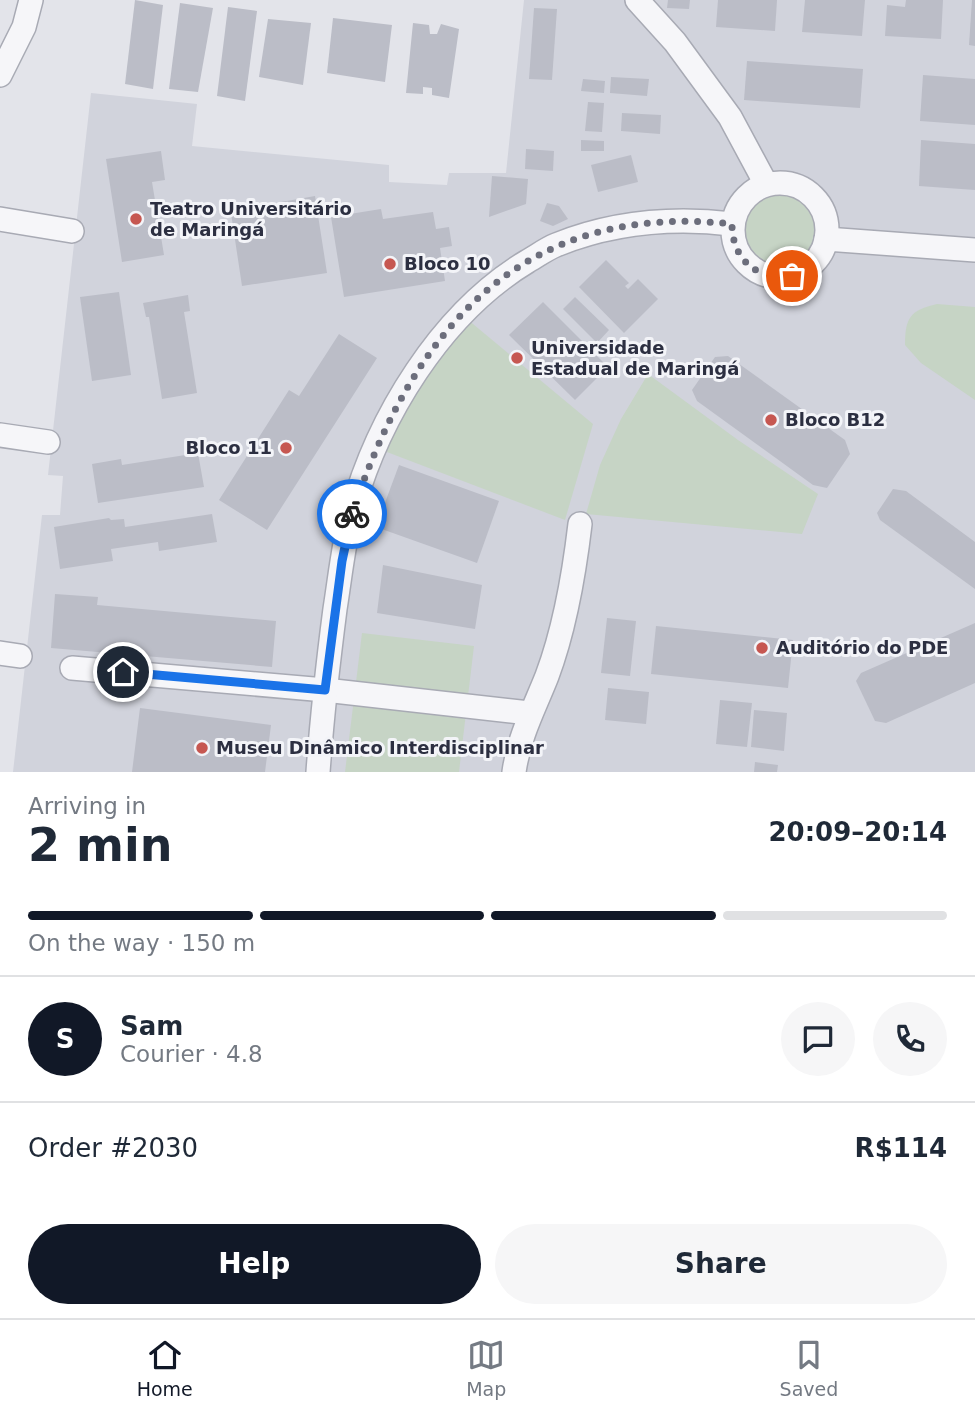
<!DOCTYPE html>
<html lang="en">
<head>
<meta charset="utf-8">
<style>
	:root { --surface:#fff; --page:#f6f6f7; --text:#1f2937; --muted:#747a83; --line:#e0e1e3; --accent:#111827 }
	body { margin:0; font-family:"DejaVu Sans",sans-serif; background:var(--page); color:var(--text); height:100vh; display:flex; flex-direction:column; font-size:26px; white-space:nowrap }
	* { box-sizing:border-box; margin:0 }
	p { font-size:23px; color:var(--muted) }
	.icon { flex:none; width:38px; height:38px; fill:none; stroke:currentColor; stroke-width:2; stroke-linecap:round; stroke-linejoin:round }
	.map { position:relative; height:772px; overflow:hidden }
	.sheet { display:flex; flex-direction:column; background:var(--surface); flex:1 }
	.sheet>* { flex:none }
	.pin { position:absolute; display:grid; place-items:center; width:60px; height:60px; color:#fff; margin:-30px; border:4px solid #fff; border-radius:50%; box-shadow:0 2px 7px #0007 }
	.courier { position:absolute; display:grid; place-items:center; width:70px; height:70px; margin:-35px; border:5px solid #1a73e8; border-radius:50%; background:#fff; color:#222; box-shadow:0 2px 9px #0007 }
	.head em { font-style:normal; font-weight:800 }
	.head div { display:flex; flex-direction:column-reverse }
	.head { display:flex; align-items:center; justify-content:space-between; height:119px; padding:0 28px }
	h1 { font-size:46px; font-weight:800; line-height:52px }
	.bar { display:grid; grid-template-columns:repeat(4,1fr); gap:10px 7px; align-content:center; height:84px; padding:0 28px }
	.bar i { height:9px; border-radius:5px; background:var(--line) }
	.bar .active { background:var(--accent) }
	.bar p { grid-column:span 4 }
	.line { display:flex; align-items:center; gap:18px; padding:0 28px; border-top:2px solid var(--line) }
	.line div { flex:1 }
	.round { display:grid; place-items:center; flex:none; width:74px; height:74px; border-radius:37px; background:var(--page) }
	.primary-button { display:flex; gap:14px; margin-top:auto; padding:14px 28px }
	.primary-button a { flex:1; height:80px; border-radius:42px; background:var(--accent); color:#fff; font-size:28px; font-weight:800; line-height:80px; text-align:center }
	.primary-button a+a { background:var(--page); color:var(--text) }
	.tabs { display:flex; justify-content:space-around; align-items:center; height:98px; border-top:2px solid var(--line); background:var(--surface); font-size:19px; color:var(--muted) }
	.tabs a { display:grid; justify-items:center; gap:4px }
	.tabs .active { color:var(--accent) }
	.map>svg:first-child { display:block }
</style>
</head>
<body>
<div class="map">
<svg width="975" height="772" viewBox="0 0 975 772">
	<rect width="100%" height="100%" fill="#e3e4ea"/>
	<path fill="#d1d3dc" d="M524,0H975V772H13L42,515H60L63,476L48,475L91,93L197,104L192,146L389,165V182L447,185L449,173H506Z"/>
	<g fill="#c6d4c5">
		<circle cx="780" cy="230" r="42"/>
		<path d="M937,304L975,307V400L921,363L905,345C905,318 910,310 937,304Z"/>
		<path d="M467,319L593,424L565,520L379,449L390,425Z"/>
		<path d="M648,374L738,440L818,494L802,534L586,514L600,465L621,419Z"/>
		<path d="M362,633L474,646L459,772H345Z"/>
	</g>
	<g fill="#bbbdc7">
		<path d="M135,0L163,5L153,89L125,84Z"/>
		<path d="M668,0H690L689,9L667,8Z"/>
		<path d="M718,0H777L775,31L716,27Z"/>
		<path d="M805,0H865L862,36L802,32Z"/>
		<path d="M906,0H943L941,39L885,36L887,5L905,7Z"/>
		<path d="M972,0H975V46L969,45Z"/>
		<path d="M180,3L213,8L198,92L169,89Z"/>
		<path d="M228,7L257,11L245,101L217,96Z"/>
		<path d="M534,8L557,9L552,80L529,79Z"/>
		<path d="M333,18L392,25L385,82L327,73Z"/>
		<path d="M268,19L311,23L303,85L259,77Z"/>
		<path d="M413,23L429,25L430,34H437L441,24L459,29L449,98L432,95V88L423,87V94L406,93Z"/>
		<path d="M747,61L863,69L860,108L744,100Z"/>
		<path d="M923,75L975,79V125L920,121Z"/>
		<path d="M611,77L649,79L647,96L610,93Z"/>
		<path d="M583,79L605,81L604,93L581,91Z"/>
		<path d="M588,102L604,103L602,132L585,131Z"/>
		<path d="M622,113L661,115L660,134L621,131Z"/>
		<path d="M581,140L604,141V151H581Z"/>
		<path d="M921,140L975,144V190L919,186Z"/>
		<path d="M526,149L554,151L553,171L525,169Z"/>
		<path d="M161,151L165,180L152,182L164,255L122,262L106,159Z"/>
		<path d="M631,155L638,182L598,192L591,165Z"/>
		<path d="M492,176L528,179L526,204L489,217Z"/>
		<path d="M315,196L327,273L242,286L231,213L282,206L281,202Z"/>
		<path d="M547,203L559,206L568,219L553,226L540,221Z"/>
		<path d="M381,209L383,219L433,212L436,229L449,227L452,246L440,248L445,281L344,297L331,217Z"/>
		<path d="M606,260L629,283L625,286L628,289L638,279L658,299L624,333L579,287Z"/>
		<path d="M119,292L131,375L92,381L80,297Z"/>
		<path d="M188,295L190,311L184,312L197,393L162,399L149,317H146L143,303Z"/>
		<path d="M575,297L609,330L597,343L563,309Z"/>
		<path d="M543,302L608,367L575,400L509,335Z"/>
		<path d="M339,334L377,358L267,530L219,500L289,390L299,396Z"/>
		<path d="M728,356L845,440L850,454L827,488L813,485L697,401L692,390L715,357Z"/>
		<path d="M198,453L204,487L98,503L92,464L121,459L122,465Z"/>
		<path d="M399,465L499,501L477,563L376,527Z"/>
		<path d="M893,489L906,491L975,542V589L880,520L877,513Z"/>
		<path d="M212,514L217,542L159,551L158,542L111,549L113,561L60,569L54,527L109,518L111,520L124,519L125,527Z"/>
		<path d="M383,565L482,585L475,629L377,613Z"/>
		<path d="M55,594L98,597L97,605L276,621L272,667L51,648Z"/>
		<path d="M607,618L636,621L630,676L601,673Z"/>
		<path d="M975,623V683L886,723L875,721L856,681L861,673Z"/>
		<path d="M656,626L793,640L788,688L651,674Z"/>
		<path d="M608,688L649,692L646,724L605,720Z"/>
		<path d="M720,700L752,703L747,747L716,744Z"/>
		<path d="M140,708L271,725L265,772H132Z"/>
		<path d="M754,710L787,713L784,751L751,747Z"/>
		<path d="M755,762L778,765L777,772H754Z"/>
	</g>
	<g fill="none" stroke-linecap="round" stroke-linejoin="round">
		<defs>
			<g id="minor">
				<path d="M637,0L675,42L730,117L766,184"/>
				<path d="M0,75L24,27L31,0"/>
				<circle cx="780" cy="230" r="47"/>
				<path d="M0,219L72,231"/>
				<path d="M826,239L975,250"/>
				<path d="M0,435L48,442"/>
				<path d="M0,653L20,656"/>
				<path d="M72,668L325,690L529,713"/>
				<path d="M318,772C322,717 328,663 335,609C340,578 343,546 351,515C377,418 441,313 528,261C537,256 546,249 556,245C613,222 672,217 732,224"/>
				<path d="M514,772C519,736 534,709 547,676C565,628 574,575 580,524"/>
			</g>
		</defs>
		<use href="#minor" stroke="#a8aab4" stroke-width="26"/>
		<use href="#minor" stroke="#f6f6f9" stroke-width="23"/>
	</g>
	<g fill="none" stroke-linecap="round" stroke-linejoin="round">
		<path stroke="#6c6e7c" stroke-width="7" stroke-dasharray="0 12.6" d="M352,514C413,329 522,201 732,224C732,259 757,281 792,276"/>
		<path stroke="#1a73e8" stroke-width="9" d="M123,672L325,690L342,561L352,514"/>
	</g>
	<g fill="#c65751" stroke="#f3f4f8" stroke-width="2.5">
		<circle cx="136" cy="219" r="7"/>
		<circle cx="390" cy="264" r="7"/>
		<circle cx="517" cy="358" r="7"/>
		<circle cx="771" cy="420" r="7"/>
		<circle cx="286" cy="448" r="7"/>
		<circle cx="762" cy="648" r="7"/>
		<circle cx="202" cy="748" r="7"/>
	</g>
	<g text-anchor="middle" stroke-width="6" stroke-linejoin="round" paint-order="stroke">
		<g font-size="18" font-weight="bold" fill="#2c2f41" stroke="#f3f4f8" text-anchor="start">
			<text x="150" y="215">Teatro Universitário<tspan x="150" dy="21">de Maringá</tspan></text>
			<text x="404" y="270">Bloco 10</text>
			<text x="531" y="354">Universidade<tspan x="531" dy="21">Estadual de Maringá</tspan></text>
			<text x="785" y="426">Bloco B12</text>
			<text x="272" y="454" text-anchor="end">Bloco 11</text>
			<text x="776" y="654">Auditório do PDE</text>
			<text x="216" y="754">Museu Dinâmico Interdisciplinar</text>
		</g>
	</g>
</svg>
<div class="pin" style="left:792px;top:276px;background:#ea580c"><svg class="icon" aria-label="bag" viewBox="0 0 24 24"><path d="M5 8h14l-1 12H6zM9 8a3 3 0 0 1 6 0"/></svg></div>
<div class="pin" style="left:123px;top:672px;background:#1f2937"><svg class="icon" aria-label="home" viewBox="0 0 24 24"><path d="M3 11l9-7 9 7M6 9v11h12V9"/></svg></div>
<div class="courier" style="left:352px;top:514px"><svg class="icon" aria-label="bike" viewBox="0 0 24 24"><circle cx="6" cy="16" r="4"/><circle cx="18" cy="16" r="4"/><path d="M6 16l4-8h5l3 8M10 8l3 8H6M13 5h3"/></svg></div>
</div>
<section class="sheet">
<div class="head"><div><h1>2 min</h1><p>Arriving in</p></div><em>20:09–20:14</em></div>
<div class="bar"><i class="active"></i><i class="active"></i><i class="active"></i><i></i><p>On the way · 150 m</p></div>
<div class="line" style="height:126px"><b class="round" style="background:var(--accent);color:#fff">S</b><div><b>Sam</b><p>Courier · 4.8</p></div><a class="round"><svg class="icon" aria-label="chat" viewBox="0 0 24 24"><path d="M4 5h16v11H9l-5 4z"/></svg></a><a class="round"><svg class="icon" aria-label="phone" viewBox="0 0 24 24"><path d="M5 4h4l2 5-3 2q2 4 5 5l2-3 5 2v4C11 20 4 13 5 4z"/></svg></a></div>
<div class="line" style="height:91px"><div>Order #2030</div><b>R$114</b></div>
<div class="primary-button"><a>Help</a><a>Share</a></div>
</section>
<nav class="tabs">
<a class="active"><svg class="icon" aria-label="home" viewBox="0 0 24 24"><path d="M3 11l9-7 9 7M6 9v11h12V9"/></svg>Home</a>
<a><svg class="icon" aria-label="map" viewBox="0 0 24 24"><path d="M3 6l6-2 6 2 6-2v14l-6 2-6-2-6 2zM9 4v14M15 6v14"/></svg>Map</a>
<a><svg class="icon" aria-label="saved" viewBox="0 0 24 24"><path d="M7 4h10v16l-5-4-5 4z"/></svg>Saved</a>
</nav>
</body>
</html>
